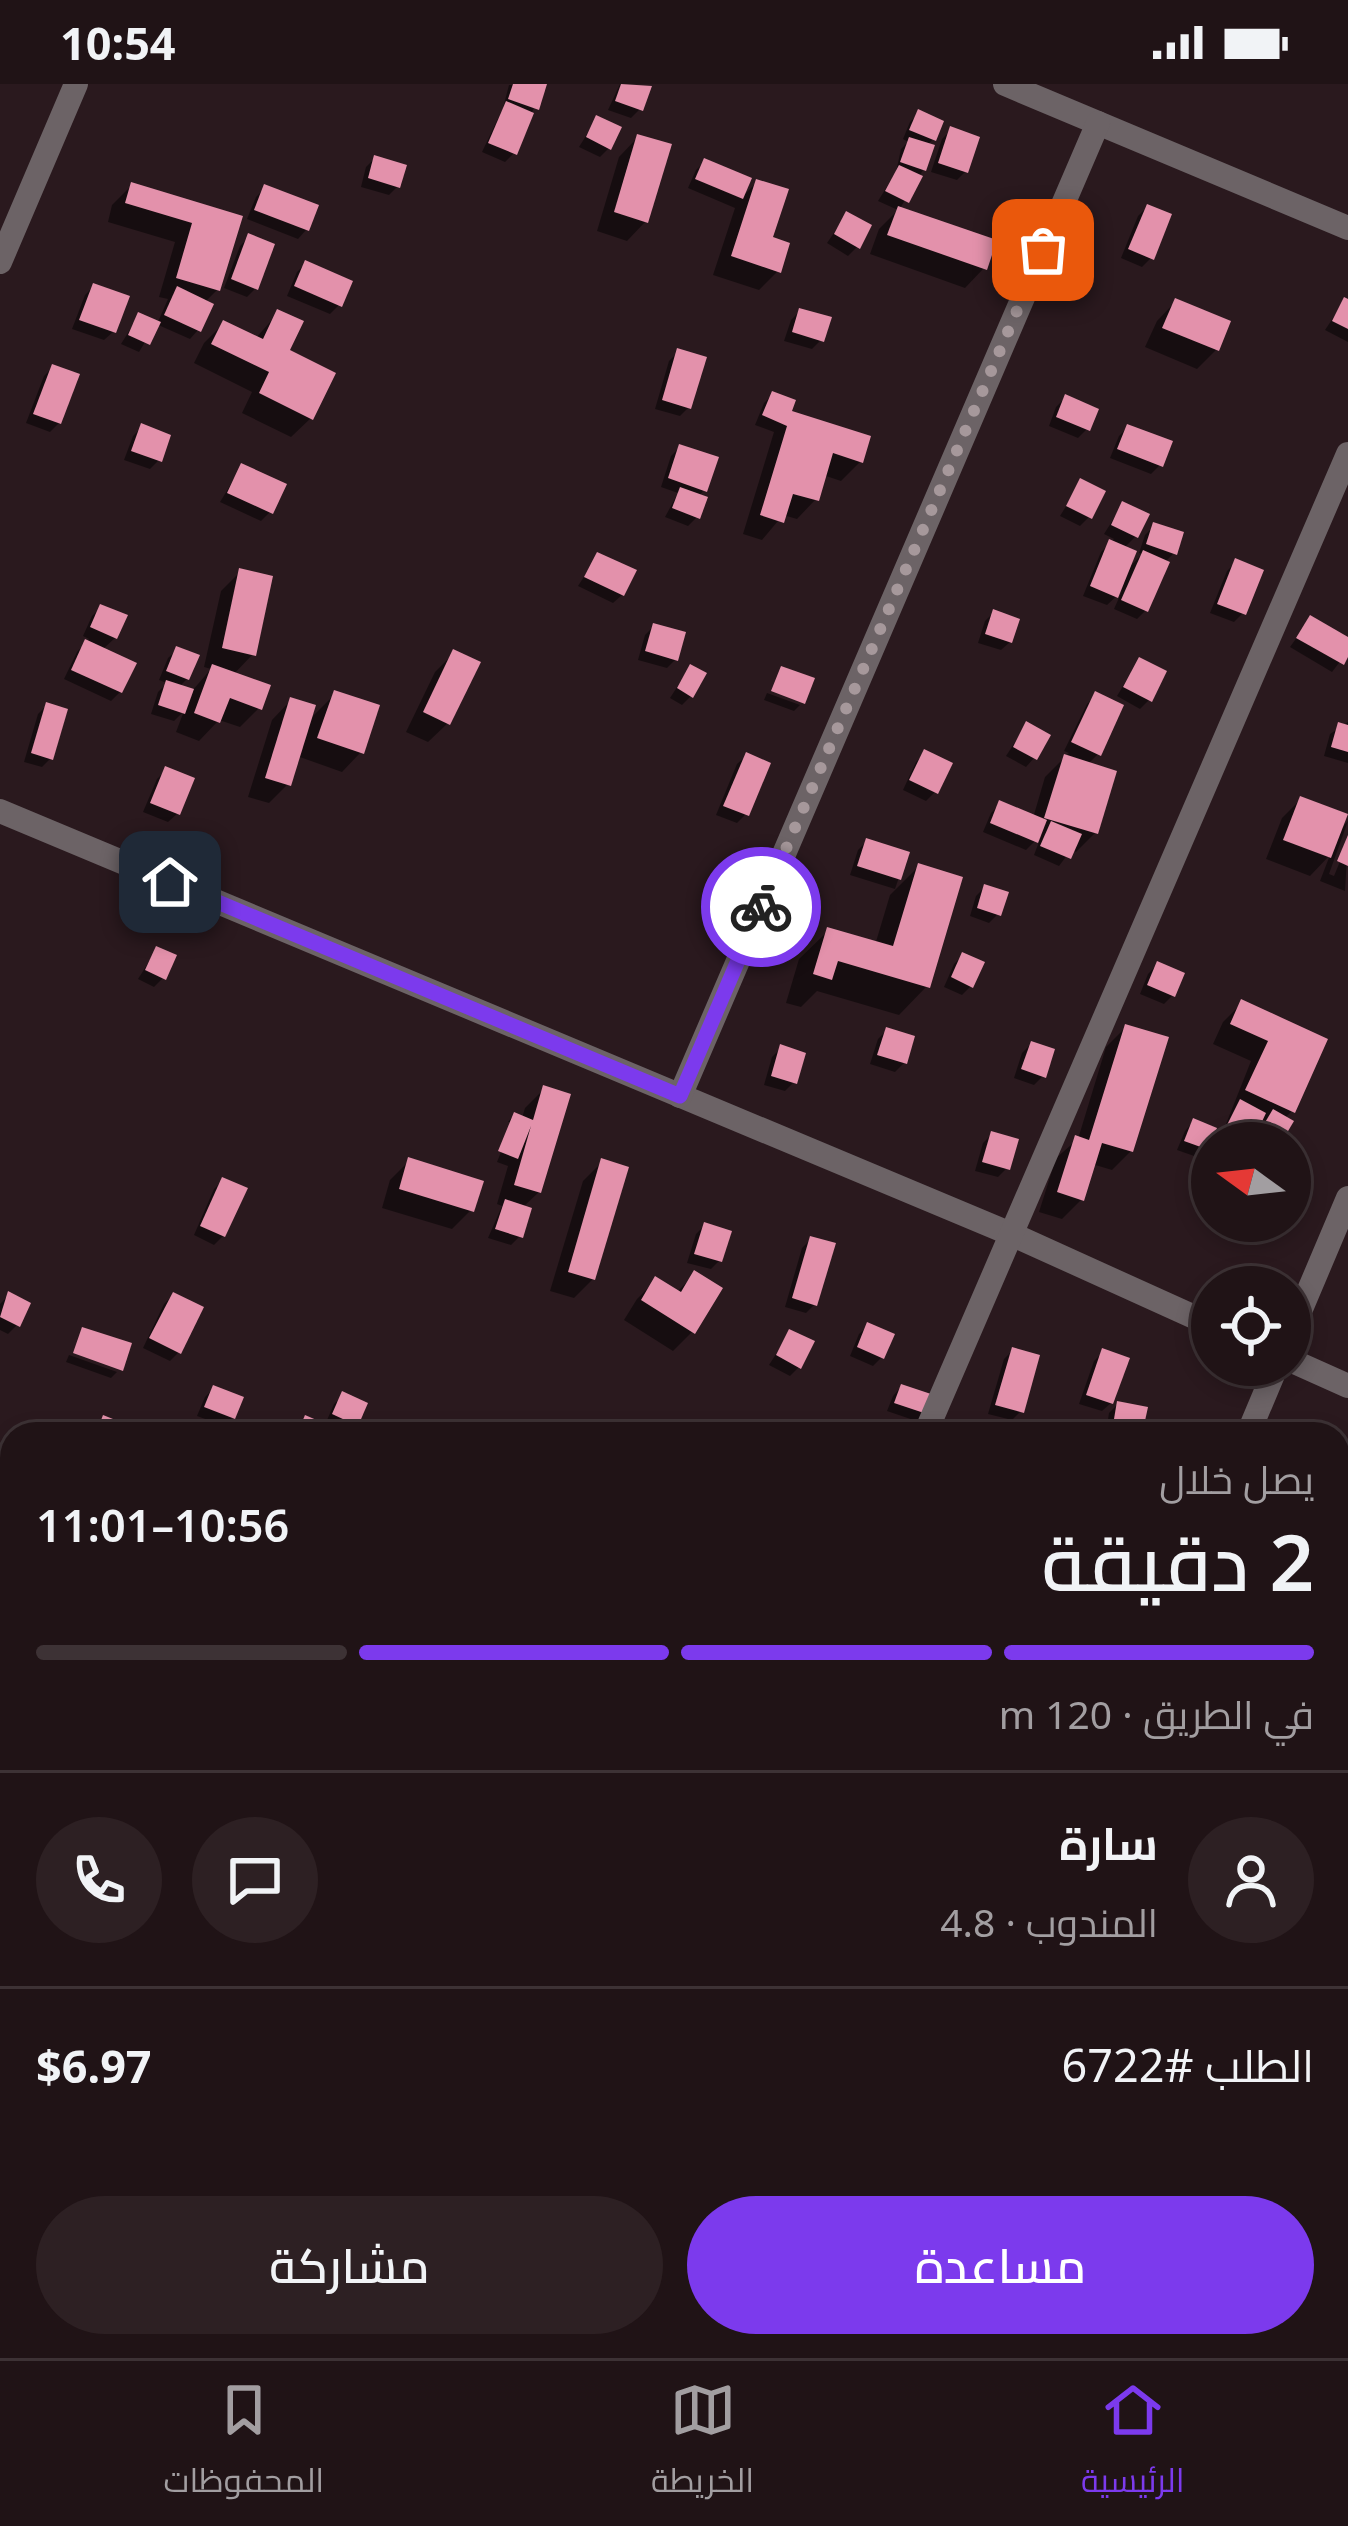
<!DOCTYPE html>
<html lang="ar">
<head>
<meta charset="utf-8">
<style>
	:root { --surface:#201316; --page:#2d2023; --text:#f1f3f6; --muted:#a29ea1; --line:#3d3235; --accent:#7c3aed }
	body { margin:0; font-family:"Noto Sans",Cairo,sans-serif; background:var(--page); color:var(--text); direction:rtl; height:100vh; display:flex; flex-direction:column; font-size:45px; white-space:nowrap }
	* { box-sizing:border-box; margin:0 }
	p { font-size:39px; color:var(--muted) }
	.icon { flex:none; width:66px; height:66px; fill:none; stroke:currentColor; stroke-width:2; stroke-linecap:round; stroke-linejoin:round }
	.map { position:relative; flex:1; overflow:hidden; direction:ltr }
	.drawer { position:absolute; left:0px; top:1338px; width:1350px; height:936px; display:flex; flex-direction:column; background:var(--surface); border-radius:36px 36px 0 0; box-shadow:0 6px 18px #0003,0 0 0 3px var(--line); direction:rtl }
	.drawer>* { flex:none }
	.needle { width:78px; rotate:285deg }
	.fabs { position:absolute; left:1191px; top:1038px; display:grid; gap:24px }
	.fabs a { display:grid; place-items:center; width:120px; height:120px; border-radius:50%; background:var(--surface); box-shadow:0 6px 18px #0003,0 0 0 3px var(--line); font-size:60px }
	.pin { position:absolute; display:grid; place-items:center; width:102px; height:102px; color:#fff; margin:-51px; border-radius:24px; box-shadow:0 6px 18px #0006 }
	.courier { position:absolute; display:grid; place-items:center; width:120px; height:120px; margin:-60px; border:9px solid #7c3aed; border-radius:50%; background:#fff; color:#222; box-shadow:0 3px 15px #0007 }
	.summary em { font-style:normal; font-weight:600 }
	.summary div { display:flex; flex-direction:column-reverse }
	.summary { display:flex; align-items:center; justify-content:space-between; height:204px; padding:0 36px }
	h1 { font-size:78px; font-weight:600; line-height:90px }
	.bar { display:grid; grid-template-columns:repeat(4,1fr); gap:18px 12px; align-content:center; height:144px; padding:0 36px }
	.bar i { height:15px; border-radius:9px; background:var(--line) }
	.bar .active { background:var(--accent) }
	.bar p { grid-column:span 4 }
	.line { display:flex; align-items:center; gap:30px; padding:0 36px; border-top:3px solid var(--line) }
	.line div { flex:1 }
	.round { display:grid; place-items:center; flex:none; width:126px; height:126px; border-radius:63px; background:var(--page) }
	.action { display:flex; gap:24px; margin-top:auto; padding:24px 36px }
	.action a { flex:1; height:138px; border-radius:72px; background:var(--accent); color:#fff; font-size:48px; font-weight:600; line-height:138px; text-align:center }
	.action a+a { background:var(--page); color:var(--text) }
	.status { display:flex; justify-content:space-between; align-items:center; height:84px; padding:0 60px; background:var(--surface); direction:ltr }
	.status svg { height:33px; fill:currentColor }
	.tabs { display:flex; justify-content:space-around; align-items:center; height:168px; border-top:3px solid var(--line); background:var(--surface); font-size:33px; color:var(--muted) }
	.tabs a { display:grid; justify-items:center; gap:6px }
	.tabs .active { color:var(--accent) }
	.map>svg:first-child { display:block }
</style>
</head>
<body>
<div class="status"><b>10:54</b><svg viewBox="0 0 49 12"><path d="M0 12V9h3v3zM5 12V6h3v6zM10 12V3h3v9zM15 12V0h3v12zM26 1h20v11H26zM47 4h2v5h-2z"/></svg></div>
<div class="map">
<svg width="1348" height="2274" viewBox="0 0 1348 2274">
	<rect width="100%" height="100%" fill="#2a191e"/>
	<g fill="#0007">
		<path d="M620,0L648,4L640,25L631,34L608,26Z"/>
		<path d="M509,1H544L514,69L505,78L482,68L503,24Z"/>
		<path d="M919,29L933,55L927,62L923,86L899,126L984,184L965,204L870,170L879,145L898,126L878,117L896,88L901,65L908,58L903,55L910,38Z"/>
		<path d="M597,34L609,64L600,73L579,63Z"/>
		<path d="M951,46L966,87L957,96L931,88L942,55Z"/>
		<path d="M638,53L646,137L627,157L597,147L619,73Z"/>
		<path d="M375,74L398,102L389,111L361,103L366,83Z"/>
		<path d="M705,77L741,114L757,98L778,187L759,206L713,191L735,124L688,104L696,86Z"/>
		<path d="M131,102L239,134L217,206L204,219L198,246L190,255L156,240L139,268L121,260L139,231L157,240L168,215L159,213L175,158L108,138L112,121Z"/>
		<path d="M265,104L306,146L298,155L247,135L256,113Z"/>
		<path d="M1147,123L1151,174L1142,183L1121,174L1138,132Z"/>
		<path d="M847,130L857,163L848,172L827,159Z"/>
		<path d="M249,153L256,204L247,213L224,204L240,162Z"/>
		<path d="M306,179L339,221L330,230L287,212L297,188Z"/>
		<path d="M94,202L113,248L104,256L72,245L85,211Z"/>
		<path d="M1345,216L1348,218V258L1325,246Z"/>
		<path d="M1176,217L1216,266L1197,285L1145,263L1157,237Z"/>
		<path d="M800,227L821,256L812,265L784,257L791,236Z"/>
		<path d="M278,229L286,268L311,334L291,353L242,329L252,308L194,279L204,259L223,240L255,255Z"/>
		<path d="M678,268L689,323L680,332L655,325L669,277Z"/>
		<path d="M53,283L59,339L50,348L26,339L44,292Z"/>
		<path d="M773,310L783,340L861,377L841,397L823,391L816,415L797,435L783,431L762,456L743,450L774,348L755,341L764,319Z"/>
		<path d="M1065,314L1087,345L1078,354L1049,342L1056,323Z"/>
		<path d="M142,343L159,376L150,385L124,376L133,352Z"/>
		<path d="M1128,343L1160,381L1151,390L1110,374L1119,352Z"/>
		<path d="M680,363L704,406L698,413L697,433L688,442L665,433L678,409L661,403L671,372Z"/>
		<path d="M242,382L270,428L261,437L220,418Z"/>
		<path d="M1081,398L1089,433L1080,442L1060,432Z"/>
		<path d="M1123,420L1136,452L1123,465L1126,487L1142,470L1139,469L1145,451L1154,442L1174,469L1164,479L1146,526L1137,535L1114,525L1122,507L1107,521L1083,512L1101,468L1114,455L1104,450Z"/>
		<path d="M598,471L622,511L613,519L578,502Z"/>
		<path d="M1236,478L1243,529L1234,538L1210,529L1227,487Z"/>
		<path d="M240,488L253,570L233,591L259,624L240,643L219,636L199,657L176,648L184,627L174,637L151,630L158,608L167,599L159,596L168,574L177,566L187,595L179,603L192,607L211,585L204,583L221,507Z"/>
		<path d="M101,523L115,554L102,566L120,608L111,617L64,595L77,568L89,555L83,552L92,532Z"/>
		<path d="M994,528L1010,558L1001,566L978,559L985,537Z"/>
		<path d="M1310,535L1348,556V567L1332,588L1290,563Z"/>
		<path d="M654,542L676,575L667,584L638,576L645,551Z"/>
		<path d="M454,569L448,639L428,658L406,648L435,588Z"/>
		<path d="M1139,576L1149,616L1140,625L1117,612Z"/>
		<path d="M690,583L691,612L682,621L670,614Z"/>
		<path d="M767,609L800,621L794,627L764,616Z"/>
		<path d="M335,610L361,668L342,688L297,672L288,700L269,719L248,713L272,636L291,616L309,636Z"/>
		<path d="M1096,611L1098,670L1087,681L1095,749L1076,768L1071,766L1059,782L1034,771L1042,750L1026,766L983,748L991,729L1000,720L1033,734L1045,693L1069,669L1064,667L1087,620Z"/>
		<path d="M47,621L51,674L42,683L24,678L38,630Z"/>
		<path d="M1348,638V679L1324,672L1330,650Z"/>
		<path d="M1026,641L1034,674L1026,683L1006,672Z"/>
		<path d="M925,669L935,708L926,717L903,706L916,678Z"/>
		<path d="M746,672V730L737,739L716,731L737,680Z"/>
		<path d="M166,686L177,730L168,738L143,728L157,695Z"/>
		<path d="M1301,715L1338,748L1348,737L1329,790L1334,792L1348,758L1345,807L1320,797L1330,771L1310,792L1266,775L1282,734Z"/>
		<path d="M867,757L907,770L895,805L850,791L858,766Z"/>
		<path d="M919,782L927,902L899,931L817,907L801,923L786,919L799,875L828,847L875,861L890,811Z"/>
		<path d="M985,803L998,830L989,839L970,832L976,812Z"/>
		<path d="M157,865L163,894L154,903L138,895Z"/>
		<path d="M963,871L971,902L962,911L944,903L954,880Z"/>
		<path d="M1157,881L1173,911L1164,920L1140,910L1148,890Z"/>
		<path d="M1242,919L1324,957L1292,1027L1284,1035L1278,1059H1251V1053L1226,1040L1251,977L1213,960L1223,938Z"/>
		<path d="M1126,943L1131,1067L1112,1086L1092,1080L1081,1116L1062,1135L1039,1128L1056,1074L1078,1055L1106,963Z"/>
		<path d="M887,946L904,979L895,988L870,980L878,955Z"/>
		<path d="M1031,960L1043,992L1034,1001L1014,994L1022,969Z"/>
		<path d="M781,964L794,998L785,1007L764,1001L772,973Z"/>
		<path d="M544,1005L539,1108L522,1124L520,1152L511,1161L488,1154L502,1122L497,1120L508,1082L497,1078L513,1038H508L514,1031L522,1034L525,1024Z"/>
		<path d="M1193,1038L1206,1064L1197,1073L1177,1066L1185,1047Z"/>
		<path d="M1223,1045L1250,1059H1232L1220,1053Z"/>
		<path d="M992,1050L1007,1084L998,1093L975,1087L983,1059Z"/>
		<path d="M409,1077L471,1126L452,1145L382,1124L390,1096Z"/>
		<path d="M602,1078L593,1195L574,1214L550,1207L583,1097Z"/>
		<path d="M223,1096V1152L214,1161L194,1151L214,1105Z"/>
		<path d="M705,1141L720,1176L711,1185L687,1179L696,1150Z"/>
		<path d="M811,1155L815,1220L806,1229L785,1223L802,1164Z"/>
		<path d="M695,1190L692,1248L673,1267L624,1236L637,1215L656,1196L676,1209Z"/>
		<path d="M9,1211L17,1241L8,1250L0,1246V1220Z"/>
		<path d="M173,1211L179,1268L170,1277L143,1264L164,1220Z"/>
		<path d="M868,1242L882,1273L873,1282L850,1272L859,1250Z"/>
		<path d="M790,1248L799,1283L790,1292L769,1281Z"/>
		<path d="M1013,1266L1021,1327L1012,1336L988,1330L1004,1275Z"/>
		<path d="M1103,1268L1111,1319L1102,1327L1079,1320L1094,1277Z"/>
		<path d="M69,1271L117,1288L111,1294L66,1278Z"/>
		<path d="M901,1303L945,1317L931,1342L887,1327L893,1312Z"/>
		<path d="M214,1304L233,1333L224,1342L197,1332L205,1313Z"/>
		<path d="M343,1311L355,1340L346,1349L332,1342L329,1350H294L306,1335L324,1343L334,1320Z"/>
		<path d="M1118,1320L1140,1345L1135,1350L1106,1349L1109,1329Z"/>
		<path d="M12,1376V1422L0,1418V1407Z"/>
		<path d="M6,1458L12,1460V1500L9,1504L0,1500V1464Z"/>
		<path d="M1348,1836V1870L1338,1864V1850Z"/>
		<path d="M1338,2237L1348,2240L1343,2260L1335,2269L1315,2262H1338Z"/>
		<path d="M978,2262H1040L1029,2274H1002Z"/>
	</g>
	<g fill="#e391ab">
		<path d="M513,0H547L539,26L508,15Z"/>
		<path d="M621,0L652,2L643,27L615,17Z"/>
		<path d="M506,17L534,29L517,71L488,59Z"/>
		<path d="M918,25L944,37L936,57L909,46Z"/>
		<path d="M596,31L622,43L611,66L586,53Z"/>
		<path d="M950,42L980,53L968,89L938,79Z"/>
		<path d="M637,50L672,60L648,139L614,128Z"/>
		<path d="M909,53L935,61L926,87L900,78Z"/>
		<path d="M374,71L407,81L400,104L368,94Z"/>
		<path d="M704,74L752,94L743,115L695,95Z"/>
		<path d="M899,81L923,92L909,119L885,107Z"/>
		<path d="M756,95L789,105L773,153L790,159L781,189L731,172Z"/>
		<path d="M131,98L243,132L220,207L176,194L192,139L125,119Z"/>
		<path d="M264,100L319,121L309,147L254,126Z"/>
		<path d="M1147,120L1172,130L1154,176L1128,165Z"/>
		<path d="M898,122L997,156L987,186L887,151Z"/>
		<path d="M846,127L872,141L860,165L834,150Z"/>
		<path d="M248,149L275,160L258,206L231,195Z"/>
		<path d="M305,176L353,197L342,223L294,202Z"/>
		<path d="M93,199L130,212L116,249L79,236Z"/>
		<path d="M177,202L214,220L201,248L164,231Z"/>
		<path d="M1344,213L1348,215V245L1332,237Z"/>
		<path d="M1175,214L1231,237L1219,267L1162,244Z"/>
		<path d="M799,224L832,233L824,258L792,248Z"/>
		<path d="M277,225L304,237L290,266L336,289L313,336L259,309L269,288L211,260L223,236L263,255Z"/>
		<path d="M138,228L161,238L150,261L128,251Z"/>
		<path d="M677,264L707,273L691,325L662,316Z"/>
		<path d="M52,280L80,290L61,340L33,330Z"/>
		<path d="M772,307L796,316L792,327L871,352L863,379L833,369L819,417L793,410L784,439L760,431L787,342L762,331Z"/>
		<path d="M1065,310L1099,325L1090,347L1056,333Z"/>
		<path d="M141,339L171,351L162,378L131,367Z"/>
		<path d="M1127,340L1173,357L1163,383L1117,365Z"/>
		<path d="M679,360L719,373L707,408L668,394Z"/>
		<path d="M241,379L287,400L273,430L227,409Z"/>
		<path d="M1080,394L1106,407L1092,435L1066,422Z"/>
		<path d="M680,403L708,413L700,435L672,424Z"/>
		<path d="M1122,417L1150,430L1138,454L1111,441Z"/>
		<path d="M1153,438L1184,448L1177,471L1146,460Z"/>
		<path d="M1109,455L1137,467L1118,514L1090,502Z"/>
		<path d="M1143,466L1170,478L1148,528L1121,516Z"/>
		<path d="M597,468L637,486L624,512L584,493Z"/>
		<path d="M1235,474L1264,486L1246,531L1217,520Z"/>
		<path d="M239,484L273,492L256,572L222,564Z"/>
		<path d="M100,520L128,531L117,555L90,543Z"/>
		<path d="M993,525L1020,535L1012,559L985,550Z"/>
		<path d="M1310,531L1348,553V573L1344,581L1296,554Z"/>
		<path d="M653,539L686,548L678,577L645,567Z"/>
		<path d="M85,555L137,579L122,609L71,586Z"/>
		<path d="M176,562L200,571L189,596L166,587Z"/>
		<path d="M453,565L481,578L450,641L423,628Z"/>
		<path d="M1139,573L1167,587L1152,618L1123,603Z"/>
		<path d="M212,580L271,601L262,626L230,614L220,639L194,629Z"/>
		<path d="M690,580L707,589L693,614L677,604Z"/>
		<path d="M781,582L815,594L805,620L771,607Z"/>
		<path d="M166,596L194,605L185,630L158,621Z"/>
		<path d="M334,606L380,621L364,670L317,654Z"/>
		<path d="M1095,607L1124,621L1101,672L1071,658Z"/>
		<path d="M290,613L316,621L291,702L265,694Z"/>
		<path d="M46,618L68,625L53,676L31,669Z"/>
		<path d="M1026,637L1051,651L1037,676L1013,663Z"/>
		<path d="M1338,638L1348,641V668L1331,663Z"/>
		<path d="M924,665L953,679L938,710L909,696Z"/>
		<path d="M746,668L771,679L749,732L723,722Z"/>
		<path d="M1064,670L1117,687L1098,750L1044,734Z"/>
		<path d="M165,682L195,694L180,731L150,719Z"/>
		<path d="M1300,712L1348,730L1331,774L1283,756Z"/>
		<path d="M999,716L1047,736L1038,759L990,739Z"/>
		<path d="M1051,737L1082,750L1071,775L1040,762Z"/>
		<path d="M1348,751V782L1337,777Z"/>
		<path d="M866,754L910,768L901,796L857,782Z"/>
		<path d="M918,779L963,793L930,904L838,877L832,896L813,890L827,843L893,862Z"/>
		<path d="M984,800L1009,808L1001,832L977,824Z"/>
		<path d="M156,862L177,871L166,896L145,886Z"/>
		<path d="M962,868L985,878L973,904L951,893Z"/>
		<path d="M1157,877L1185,889L1175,913L1147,901Z"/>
		<path d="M1241,915L1328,955L1295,1029L1245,1006L1268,957L1230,940Z"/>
		<path d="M1125,940L1169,953L1133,1068L1102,1059L1084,1117L1057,1108L1075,1051L1089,1056Z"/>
		<path d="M886,943L915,952L907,980L877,971Z"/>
		<path d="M1031,957L1055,965L1046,994L1021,985Z"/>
		<path d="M780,960L806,969L797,1000L771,992Z"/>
		<path d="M543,1001L571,1010L541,1109L514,1101L531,1042L518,1075L498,1067L514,1028L533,1036Z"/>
		<path d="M1240,1015L1266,1029L1253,1057L1226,1043Z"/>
		<path d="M1273,1025L1294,1037L1281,1059H1272L1258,1050Z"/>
		<path d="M1193,1034L1217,1044L1209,1066L1184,1057Z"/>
		<path d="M991,1047L1019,1055L1010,1086L982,1078Z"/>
		<path d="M408,1073L484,1097L474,1128L399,1105Z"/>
		<path d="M601,1074L629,1083L595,1196L568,1188Z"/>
		<path d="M222,1093L248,1104L225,1153L200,1142Z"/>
		<path d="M505,1115L532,1124L523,1154L495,1145Z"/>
		<path d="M704,1138L732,1147L722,1178L694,1170Z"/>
		<path d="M810,1152L836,1159L817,1222L792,1214Z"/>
		<path d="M694,1186L723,1204L695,1250L641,1216L655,1192L681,1208Z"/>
		<path d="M8,1207L31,1219L20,1243L0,1233Z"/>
		<path d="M173,1208L204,1223L181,1270L149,1254Z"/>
		<path d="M867,1238L895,1250L884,1275L857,1263Z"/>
		<path d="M82,1243L132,1259L123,1287L73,1269Z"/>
		<path d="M789,1245L815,1257L801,1285L776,1271Z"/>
		<path d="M1012,1263L1040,1271L1024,1329L995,1321Z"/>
		<path d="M1102,1264L1130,1274L1113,1320L1086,1311Z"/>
		<path d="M901,1300L949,1316L942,1335L894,1319Z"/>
		<path d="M213,1301L244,1313L235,1335L204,1323Z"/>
		<path d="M342,1307L368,1319L358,1342L332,1330Z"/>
		<path d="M1117,1317L1148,1323L1143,1346L1113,1341Z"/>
		<path d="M103,1331L133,1343L130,1350H96Z"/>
		<path d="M305,1331L335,1344L332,1350H297Z"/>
		<path d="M5,1454L12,1457V1493L0,1489V1469Z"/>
		<path d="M0,1779L12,1784V1803L6,1818L0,1816Z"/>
		<path d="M1338,2233L1348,2237L1346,2262L1338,2259Z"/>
		<path d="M1100,2262L1135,2273V2274H1096Z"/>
	</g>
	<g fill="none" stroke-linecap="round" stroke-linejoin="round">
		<g stroke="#6c6366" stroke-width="24">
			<path d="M1005,0L1348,144"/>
			<path d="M0,178L76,0"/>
			<path d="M0,727L1011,1150L1212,1241"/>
			<path d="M680,1012L1098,39"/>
			<path d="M1290,1251L1348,1114"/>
			<path d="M1290,1276L1348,1302"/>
			<path d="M925,1350L1348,370"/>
			<path d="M1248,1350L1277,1281"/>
			<path d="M1338,2087L1348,2091"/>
			<path d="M908,2262L932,2274"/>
		</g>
		<g stroke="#dbc4ca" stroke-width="36">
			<path d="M1338,2041L1348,2018"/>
			<path d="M1231,2274L1237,2262"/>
		</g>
	</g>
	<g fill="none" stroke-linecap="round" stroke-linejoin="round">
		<path stroke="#a6989b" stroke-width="12" stroke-dasharray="0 21.6" d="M761,823L1043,166"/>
		<path stroke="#7c3aed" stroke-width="15" d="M170,798L680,1012L761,823"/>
	</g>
</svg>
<div class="fabs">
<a><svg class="needle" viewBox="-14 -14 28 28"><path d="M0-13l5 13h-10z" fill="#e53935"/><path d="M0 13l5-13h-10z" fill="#a29ea1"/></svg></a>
<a><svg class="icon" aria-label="locate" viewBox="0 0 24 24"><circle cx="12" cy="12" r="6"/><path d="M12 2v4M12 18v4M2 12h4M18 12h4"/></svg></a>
</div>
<div class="pin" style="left:1043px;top:166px;background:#ea580c"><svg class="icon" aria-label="bag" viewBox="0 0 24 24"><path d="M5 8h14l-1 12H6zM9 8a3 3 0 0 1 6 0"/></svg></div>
<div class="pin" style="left:170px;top:798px;background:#1f2937"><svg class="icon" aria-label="home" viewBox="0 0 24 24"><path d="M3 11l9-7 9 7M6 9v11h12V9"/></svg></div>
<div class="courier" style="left:761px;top:823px"><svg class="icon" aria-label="bike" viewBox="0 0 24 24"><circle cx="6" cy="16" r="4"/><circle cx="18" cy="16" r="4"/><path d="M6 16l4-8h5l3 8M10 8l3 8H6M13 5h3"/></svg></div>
<section class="drawer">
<div class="summary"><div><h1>2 دقيقة</h1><p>يصل خلال</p></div><em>10:56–11:01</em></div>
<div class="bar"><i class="active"></i><i class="active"></i><i class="active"></i><i></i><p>في الطريق · 120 m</p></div>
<div class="line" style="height:216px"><a class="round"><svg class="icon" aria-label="person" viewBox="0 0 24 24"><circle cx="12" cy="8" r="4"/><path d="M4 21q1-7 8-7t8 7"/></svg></a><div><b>سارة</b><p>المندوب · 4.8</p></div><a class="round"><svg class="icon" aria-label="chat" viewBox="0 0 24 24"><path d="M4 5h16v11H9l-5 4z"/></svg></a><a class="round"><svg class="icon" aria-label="phone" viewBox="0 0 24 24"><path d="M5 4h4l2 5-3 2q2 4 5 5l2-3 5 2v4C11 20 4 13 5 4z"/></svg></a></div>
<div class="line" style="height:156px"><div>الطلب #6722</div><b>$6.97</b></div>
<div class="action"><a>مساعدة</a><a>مشاركة</a></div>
</section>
</div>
<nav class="tabs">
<a class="active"><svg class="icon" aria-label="home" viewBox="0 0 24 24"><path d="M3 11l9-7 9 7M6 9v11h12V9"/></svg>الرئيسية</a>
<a><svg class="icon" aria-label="map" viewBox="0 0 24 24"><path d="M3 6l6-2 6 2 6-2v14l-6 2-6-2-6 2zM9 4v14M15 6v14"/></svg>الخريطة</a>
<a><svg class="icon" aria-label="saved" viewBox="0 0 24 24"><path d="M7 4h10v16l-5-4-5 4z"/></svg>المحفوظات</a>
</nav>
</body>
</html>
